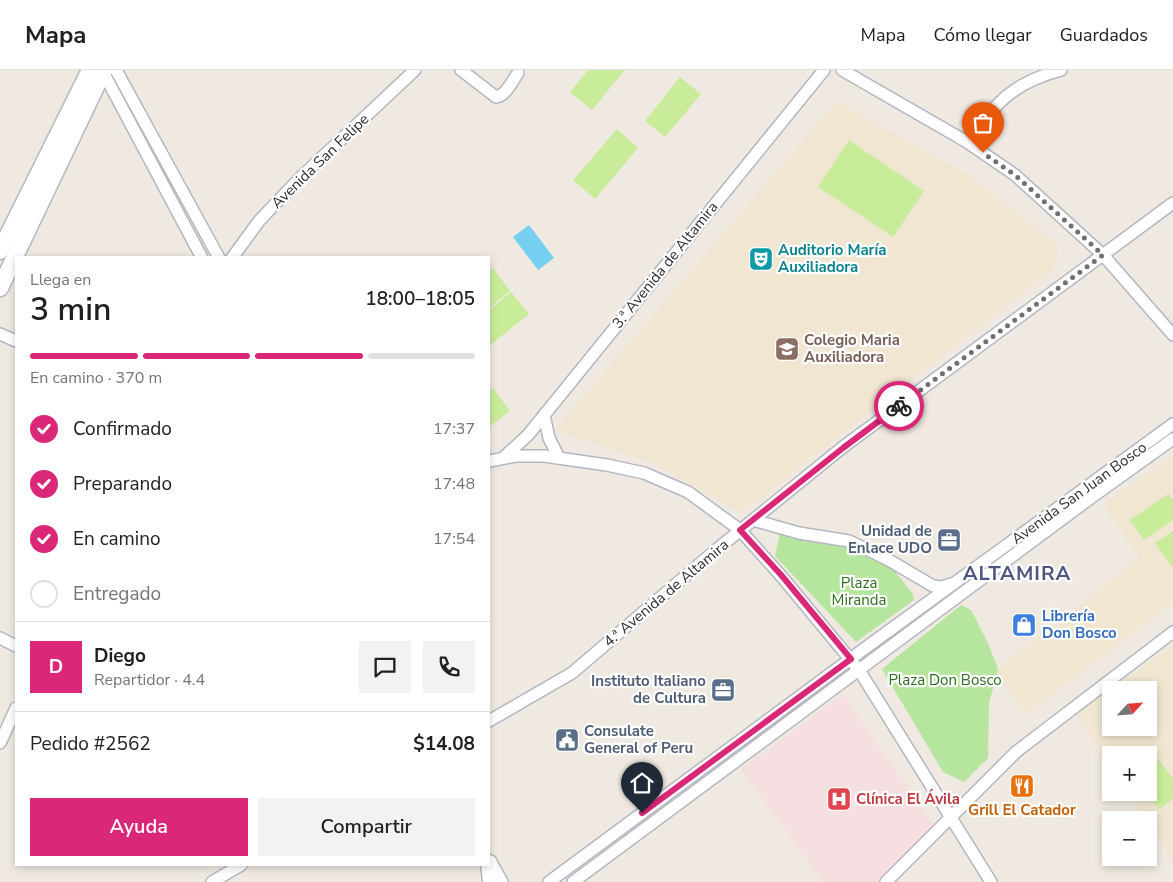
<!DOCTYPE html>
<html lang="es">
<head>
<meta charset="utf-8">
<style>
	:root { --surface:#fff; --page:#f2f2f2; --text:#202124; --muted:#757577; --line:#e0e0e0; --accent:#db2777 }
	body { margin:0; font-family:"Nunito Sans",sans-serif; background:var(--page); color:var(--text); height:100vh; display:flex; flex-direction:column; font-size:19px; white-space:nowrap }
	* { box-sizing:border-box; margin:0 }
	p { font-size:16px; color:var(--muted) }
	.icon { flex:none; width:28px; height:28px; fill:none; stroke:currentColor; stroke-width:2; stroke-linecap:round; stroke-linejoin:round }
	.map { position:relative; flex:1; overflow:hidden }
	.sheet { position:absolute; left:15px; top:186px; width:475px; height:610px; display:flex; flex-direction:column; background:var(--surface); border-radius:0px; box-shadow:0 2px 8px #0003 }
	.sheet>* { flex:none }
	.needle { width:32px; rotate:64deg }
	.tools { position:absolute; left:1102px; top:611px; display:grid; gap:10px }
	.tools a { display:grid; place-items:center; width:55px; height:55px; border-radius:0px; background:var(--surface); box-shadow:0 2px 8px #0003; font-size:25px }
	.pin { position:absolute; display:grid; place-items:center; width:42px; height:42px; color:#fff; margin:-51px -21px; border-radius:50% 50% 50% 0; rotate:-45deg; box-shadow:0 0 5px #0007 }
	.pin .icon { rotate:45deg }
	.courier { position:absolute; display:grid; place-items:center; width:50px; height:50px; margin:-25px; border:4px solid #db2777; border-radius:50%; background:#fff; color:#222; box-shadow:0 1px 6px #0007 }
	.overview em { font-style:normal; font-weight:600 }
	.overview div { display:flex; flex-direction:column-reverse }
	.overview { display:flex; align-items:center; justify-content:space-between; height:85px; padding:0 15px }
	h1 { font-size:32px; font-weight:600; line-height:38px }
	.bar { display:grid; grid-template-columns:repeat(4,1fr); gap:8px 5px; align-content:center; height:60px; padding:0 15px }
	.bar i { height:6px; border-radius:4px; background:var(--line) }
	.bar .on { background:var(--accent) }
	.bar p { grid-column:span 4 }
	.line { display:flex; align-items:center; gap:12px; padding:0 15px; border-top:1px solid var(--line) }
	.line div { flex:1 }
	.round { display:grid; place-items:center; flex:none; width:52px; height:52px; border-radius:0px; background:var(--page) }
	ol { padding:0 15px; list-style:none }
	li { display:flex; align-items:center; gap:15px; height:55px }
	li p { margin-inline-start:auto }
	li .icon { padding:5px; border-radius:50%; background:var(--accent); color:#fff; stroke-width:4 }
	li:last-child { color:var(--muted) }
	li i { width:28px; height:28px; border:2px solid var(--line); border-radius:50% }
	.primary-button { display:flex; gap:10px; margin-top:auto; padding:10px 15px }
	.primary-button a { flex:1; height:58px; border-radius:0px; background:var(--accent); color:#fff; font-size:20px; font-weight:600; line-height:58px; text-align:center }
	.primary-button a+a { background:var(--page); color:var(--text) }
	header { display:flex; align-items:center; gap:30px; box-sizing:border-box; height:70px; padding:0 25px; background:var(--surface); border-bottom:1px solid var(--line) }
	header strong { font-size:24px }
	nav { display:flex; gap:28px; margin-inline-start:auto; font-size:18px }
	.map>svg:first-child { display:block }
</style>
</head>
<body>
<header>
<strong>Mapa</strong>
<nav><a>Mapa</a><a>Cómo llegar</a><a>Guardados</a></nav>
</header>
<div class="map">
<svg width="1173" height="812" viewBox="0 0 1173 812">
	<rect width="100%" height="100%" fill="#efe9e1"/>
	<g fill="#f0e6d1" fill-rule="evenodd">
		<path d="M837,31L965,103L1058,175L1054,199L741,443L651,392L555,360Z"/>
		<path d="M1173,385V532L1027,644L994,601L1140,488L1104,434Z"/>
		<path d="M1173,576V790L1149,753V750H1147L1128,723L1149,722V685H1111V696L1076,644ZM1111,620H1149V658H1111Z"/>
	</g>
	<path fill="#f5dfe0" d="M843,624L936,759L879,812H823L741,699Z"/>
	<g fill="#b6e59e">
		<path d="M780,464L850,476L890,495L913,524L914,530L856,572L775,486Z"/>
		<path d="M961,535L971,540L988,573L998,599L989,633L988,688L964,712L943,702L882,599Z"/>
	</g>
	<g fill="#c9ec9a">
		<path d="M588,0H625L592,40L570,22Z"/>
		<path d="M680,7L701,24L665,67L645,51Z"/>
		<path d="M617,59L638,78L595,129L573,110Z"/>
		<path d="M849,70L924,121L893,167L818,117Z"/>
		<path d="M493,198L510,221L489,238V202Z"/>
		<path d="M511,222L529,244L489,276V240Z"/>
		<path d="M493,318L510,341L489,357V321Z"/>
		<path d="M1168,424L1173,431V450L1144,470L1130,450Z"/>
		<path d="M1173,461V498L1155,473Z"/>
		<path d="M1152,681L1173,709V729L1159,739L1147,723L1149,722V685H1147Z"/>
	</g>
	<path fill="#75cff0" d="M529,155L554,188L538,200L513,167Z"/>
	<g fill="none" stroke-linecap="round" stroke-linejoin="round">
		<defs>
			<g id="street">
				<path d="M102,0L202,188"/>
				<path d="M116,0L219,188"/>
				<path d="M461,0L496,27C506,26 512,11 518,3"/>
				<path d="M842,0L967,72L1015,105L1103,185L1173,265"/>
				<path d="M967,72C998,32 1010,14 1061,0"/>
				<path d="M232,188L259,151L300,108L415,0"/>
				<path d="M0,264L16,271"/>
				<path d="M544,345L549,368L559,388"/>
				<path d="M503,388L528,365L824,0"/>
				<path d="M489,391L516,386H544L607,395L644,403L688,422L740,460L782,507L859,600L991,812"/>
				<path d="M753,450L799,463L849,471L887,489L933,516L942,517L951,514"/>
				<path d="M0,568L16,576"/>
				<path d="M489,651L572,603L716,480L843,377L1173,133"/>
				<path d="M0,673L16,638"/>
				<path d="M492,794L502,812"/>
				<path d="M212,812L241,795"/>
				<path d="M549,812L868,576L1173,354"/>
				<path d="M573,812L1092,427L1173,369"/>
				<path d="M886,812L1016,682L1173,562"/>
			</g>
			<g id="secondary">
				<path d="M0,181L90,0"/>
				<path d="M0,218L104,0"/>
				<path d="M489,793L491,812"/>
			</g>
		</defs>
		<use href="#street" stroke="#b4b7c1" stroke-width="14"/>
		<use href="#secondary" stroke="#b4b7c1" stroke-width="19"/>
		<use href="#street" stroke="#fff" stroke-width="11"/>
		<use href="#secondary" stroke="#fff" stroke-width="16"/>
	</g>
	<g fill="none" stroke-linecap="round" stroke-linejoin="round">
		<path stroke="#726f6d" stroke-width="5" stroke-dasharray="0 9" d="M899,336L1103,185L1015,105L983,83"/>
		<path stroke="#db2777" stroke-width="6" d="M642,743L851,589L782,506L740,460L843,378L899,336"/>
	</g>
	<defs>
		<symbol id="theatre-square" viewBox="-11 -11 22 22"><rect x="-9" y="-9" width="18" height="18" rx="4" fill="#0f9aa8" stroke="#fff"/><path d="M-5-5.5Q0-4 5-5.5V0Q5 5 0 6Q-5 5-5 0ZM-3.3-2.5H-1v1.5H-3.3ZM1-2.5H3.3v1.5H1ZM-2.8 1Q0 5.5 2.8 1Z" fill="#fff"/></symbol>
		<symbol id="school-square" viewBox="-11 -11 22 22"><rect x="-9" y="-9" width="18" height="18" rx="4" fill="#8d6e63" stroke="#fff"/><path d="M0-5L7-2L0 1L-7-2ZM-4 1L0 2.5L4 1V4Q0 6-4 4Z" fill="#fff"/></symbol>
		<symbol id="office-square" viewBox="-11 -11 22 22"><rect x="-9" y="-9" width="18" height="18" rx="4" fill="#5c6f8a" stroke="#fff"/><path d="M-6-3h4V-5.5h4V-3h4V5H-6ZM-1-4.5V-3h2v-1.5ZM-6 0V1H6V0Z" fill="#fff"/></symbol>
		<symbol id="shop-square" viewBox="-11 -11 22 22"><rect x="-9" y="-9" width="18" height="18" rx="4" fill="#3f7fe0" stroke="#fff"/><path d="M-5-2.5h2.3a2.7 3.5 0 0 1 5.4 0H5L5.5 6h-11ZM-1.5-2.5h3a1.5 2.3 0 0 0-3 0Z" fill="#fff"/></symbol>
		<symbol id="civic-square" viewBox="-11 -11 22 22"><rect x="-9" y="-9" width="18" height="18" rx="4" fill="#5c6f8a" stroke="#fff"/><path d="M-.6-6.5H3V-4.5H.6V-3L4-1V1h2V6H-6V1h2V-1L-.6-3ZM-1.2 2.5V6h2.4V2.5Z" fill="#fff"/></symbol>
		<symbol id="restaurant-square" viewBox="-11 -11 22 22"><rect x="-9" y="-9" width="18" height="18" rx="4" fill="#e8710a" stroke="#fff"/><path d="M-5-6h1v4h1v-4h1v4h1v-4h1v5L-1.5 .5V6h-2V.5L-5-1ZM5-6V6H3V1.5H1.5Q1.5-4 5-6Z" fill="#fff"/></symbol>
		<symbol id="hospital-square" viewBox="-11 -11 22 22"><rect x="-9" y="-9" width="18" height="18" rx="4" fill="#e0444e" stroke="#fff"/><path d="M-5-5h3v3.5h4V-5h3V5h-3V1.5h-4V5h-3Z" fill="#fff"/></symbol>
	</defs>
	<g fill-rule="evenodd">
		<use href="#theatre-square" x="747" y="175" width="28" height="28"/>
		<use href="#school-square" x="773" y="265" width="28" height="28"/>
		<use href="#office-square" x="935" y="456" width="28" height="28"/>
		<use href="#shop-square" x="1010" y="541" width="28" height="28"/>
		<use href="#office-square" x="709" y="606" width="28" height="28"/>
		<use href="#civic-square" x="553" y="656" width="28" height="28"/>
		<use href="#restaurant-square" x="1008" y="702" width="28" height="28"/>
		<use href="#hospital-square" x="825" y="715" width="28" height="28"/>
	</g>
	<g text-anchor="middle" stroke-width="4.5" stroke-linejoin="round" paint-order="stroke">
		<g font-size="15" fill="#2e2e2e" stroke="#fff">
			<text transform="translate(320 91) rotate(-44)" y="5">Avenida San Felipe</text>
			<text transform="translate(665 195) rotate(-51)" y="5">3.ª Avenida de Altamira</text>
			<text transform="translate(1079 423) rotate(-36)" y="5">Avenida San Juan Bosco</text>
			<text transform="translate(666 523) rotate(-40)" y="5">4.ª Avenida de Altamira</text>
		</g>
		<g font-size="15" font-weight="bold" fill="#0d838f" stroke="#fff" text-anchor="start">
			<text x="778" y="185">Auditorio María<tspan x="778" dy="17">Auxiliadora</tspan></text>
		</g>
		<g font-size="15" font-weight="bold" fill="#785e54" stroke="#fff" text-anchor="start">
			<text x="804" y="275">Colegio Maria<tspan x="804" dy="17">Auxiliadora</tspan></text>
		</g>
		<g font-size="15" font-weight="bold" fill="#4e5e75" stroke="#fff" text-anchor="end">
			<text x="932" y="466">Unidad de<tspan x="932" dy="17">Enlace UDO</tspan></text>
			<text x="706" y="616">Instituto Italiano<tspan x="706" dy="17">de Cultura</tspan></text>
			<text x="584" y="666" text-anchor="start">Consulate<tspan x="584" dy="17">General of Peru</tspan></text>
		</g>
		<g font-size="15" fill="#2c6e1b" stroke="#fff">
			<text x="859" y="518">Plaza<tspan x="859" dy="17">Miranda</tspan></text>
			<text x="945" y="615">Plaza Don Bosco</text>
		</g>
		<g font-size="15" font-weight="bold" fill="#366cbe" stroke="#fff" text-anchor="start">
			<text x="1042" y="551">Librería<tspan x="1042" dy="17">Don Bosco</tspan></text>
		</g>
		<g font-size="15" font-weight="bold" fill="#be3a42" stroke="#fff" text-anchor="start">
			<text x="856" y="734">Clínica El Ávila</text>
		</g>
		<g font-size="15" font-weight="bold" fill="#c56008" stroke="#fff">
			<text x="1022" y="745">Grill El Catador</text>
		</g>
		<g font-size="20" font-weight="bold" letter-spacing="1" fill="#4d5680" stroke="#fff">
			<text x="1017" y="510">ALTAMIRA</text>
		</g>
	</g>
</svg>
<div class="tools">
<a><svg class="needle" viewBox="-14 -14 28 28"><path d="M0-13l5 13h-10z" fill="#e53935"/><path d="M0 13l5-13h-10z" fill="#757577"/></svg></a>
<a>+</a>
<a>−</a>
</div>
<div class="pin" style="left:983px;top:83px;background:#ea580c"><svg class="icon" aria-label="bag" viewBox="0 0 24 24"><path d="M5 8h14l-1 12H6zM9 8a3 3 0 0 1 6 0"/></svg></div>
<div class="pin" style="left:642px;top:743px;background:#1f2937"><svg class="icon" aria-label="home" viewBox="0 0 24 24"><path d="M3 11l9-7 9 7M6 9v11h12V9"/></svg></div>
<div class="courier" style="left:899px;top:336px"><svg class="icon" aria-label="bike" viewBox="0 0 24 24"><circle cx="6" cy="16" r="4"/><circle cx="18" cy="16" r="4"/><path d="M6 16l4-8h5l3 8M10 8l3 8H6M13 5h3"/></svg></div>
<section class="sheet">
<div class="overview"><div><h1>3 min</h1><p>Llega en</p></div><em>18:00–18:05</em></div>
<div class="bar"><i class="on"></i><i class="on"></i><i class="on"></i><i></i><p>En camino · 370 m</p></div>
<ol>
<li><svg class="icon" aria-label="check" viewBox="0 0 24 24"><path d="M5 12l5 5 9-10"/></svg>Confirmado<p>17:37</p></li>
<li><svg class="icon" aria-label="check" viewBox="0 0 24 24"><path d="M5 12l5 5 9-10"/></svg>Preparando<p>17:48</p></li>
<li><svg class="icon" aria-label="check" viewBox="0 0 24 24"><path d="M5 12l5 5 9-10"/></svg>En camino<p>17:54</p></li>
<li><i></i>Entregado</li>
</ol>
<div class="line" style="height:90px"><b class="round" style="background:var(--accent);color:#fff">D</b><div><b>Diego</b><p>Repartidor · 4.4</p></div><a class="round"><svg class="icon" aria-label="chat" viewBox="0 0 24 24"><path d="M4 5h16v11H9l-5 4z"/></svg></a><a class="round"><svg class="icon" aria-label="phone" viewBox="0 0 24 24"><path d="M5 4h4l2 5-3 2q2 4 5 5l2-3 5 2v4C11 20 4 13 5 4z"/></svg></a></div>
<div class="line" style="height:65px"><div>Pedido #2562</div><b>$14.08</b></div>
<div class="primary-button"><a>Ayuda</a><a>Compartir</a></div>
</section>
</div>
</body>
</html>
